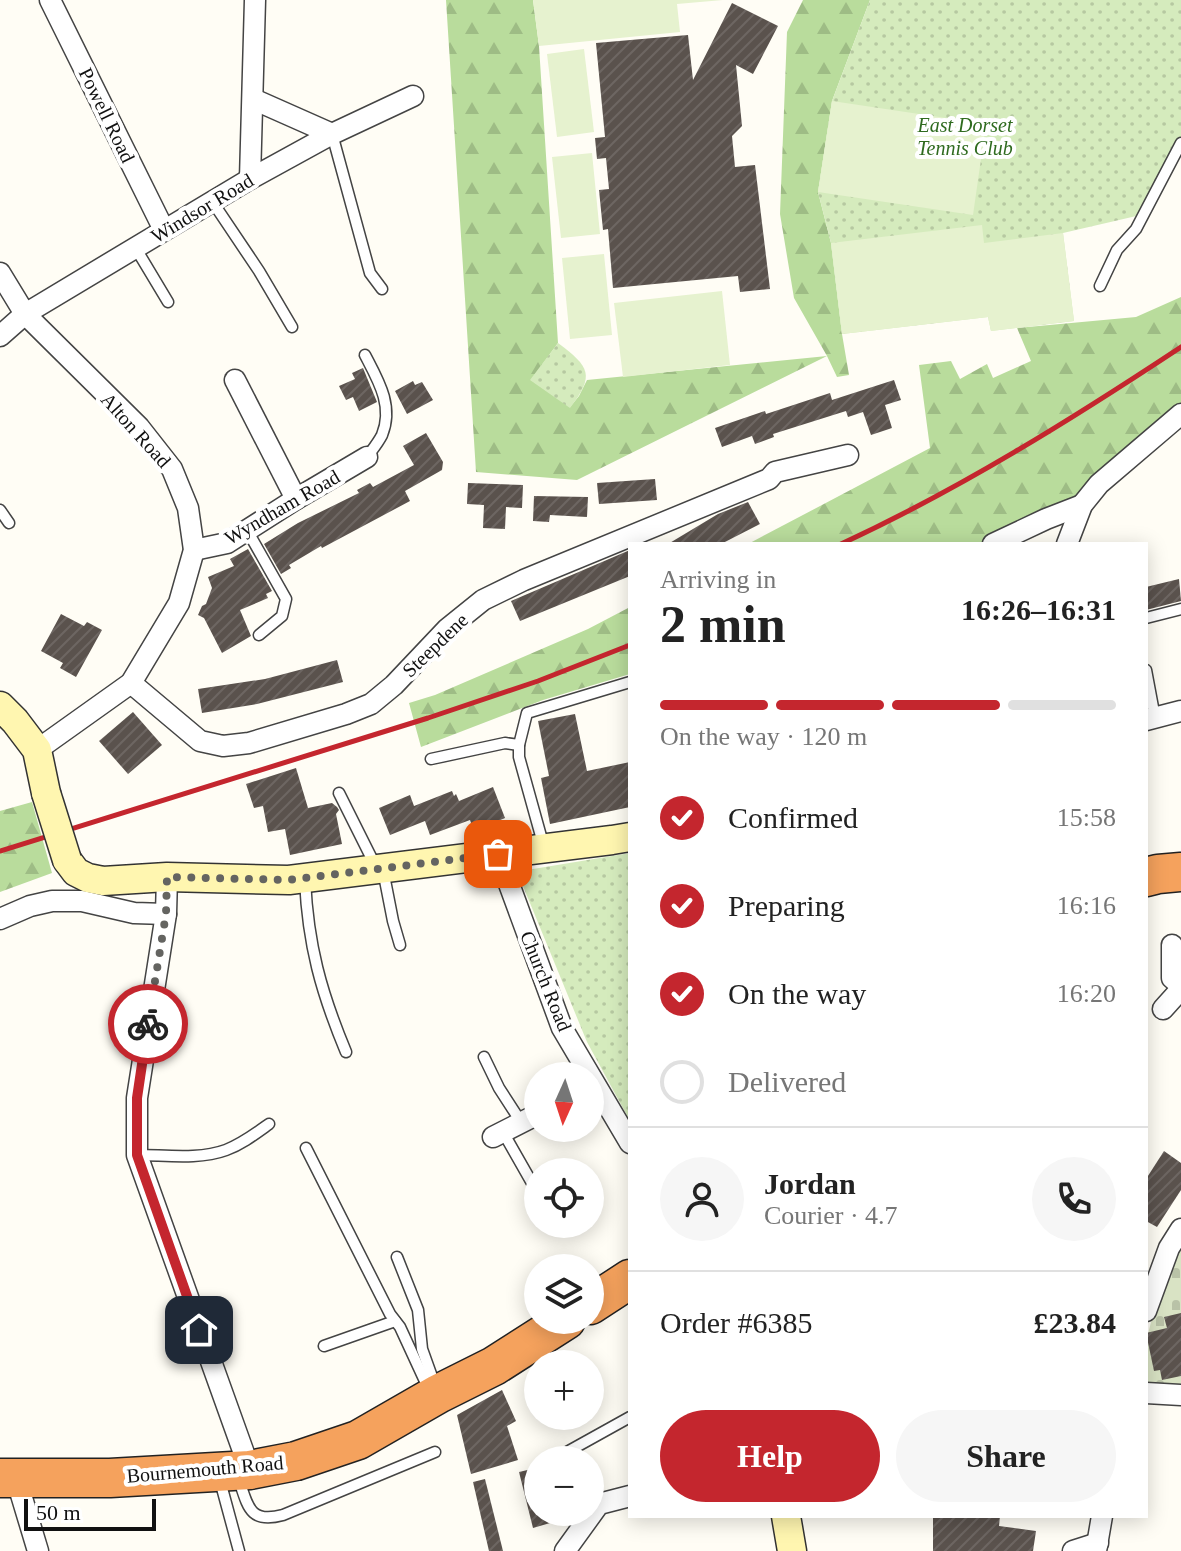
<!DOCTYPE html>
<html lang="en">
<head>
<meta charset="utf-8">
<style>
	:root { --surface:#fff; --page:#f6f6f6; --text:#222; --muted:#767676; --line:#e0e0e0; --accent:#c4262e }
	body { margin:0; font-family:"Times New Roman",serif; background:var(--page); color:var(--text); height:100vh; display:flex; flex-direction:column; font-size:30px; white-space:nowrap }
	* { box-sizing:border-box; margin:0 }
	p { font-size:26px; color:var(--muted) }
	.icon { flex:none; width:44px; height:44px; fill:none; stroke:currentColor; stroke-width:2; stroke-linecap:round; stroke-linejoin:round }
	.map { position:relative; flex:1; overflow:hidden }
	.drawer { position:absolute; left:628px; top:542px; width:520px; height:976px; display:flex; flex-direction:column; background:var(--surface); border-radius:0px; box-shadow:0 4px 20px #0003 }
	.drawer>* { flex:none }
	.needle { width:52px; rotate:183deg }
	.fabs { position:absolute; left:524px; top:1062px; display:grid; gap:16px }
	.fabs a { display:grid; place-items:center; width:80px; height:80px; border-radius:50%; background:var(--surface); box-shadow:0 4px 20px #0003; font-size:40px }
	.scale { position:absolute; left:24px; bottom:20px; width:132px; box-sizing:border-box; padding-left:8px; border:4px solid #111; border-top:0; font-size:22px; line-height:28px; white-space:nowrap; color:#111; -webkit-text-stroke:6px #fff; paint-order:stroke }
	.pin { position:absolute; display:grid; place-items:center; width:68px; height:68px; color:#fff; margin:-34px; border-radius:16px; box-shadow:0 4px 12px #0006 }
	.courier { position:absolute; display:grid; place-items:center; width:80px; height:80px; margin:-40px; border:6px solid #c4262e; border-radius:50%; background:#fff; color:#222; box-shadow:0 2px 10px #0007 }
	.overview em { font-style:normal; font-weight:700 }
	.overview div { display:flex; flex-direction:column-reverse }
	.overview { display:flex; align-items:center; justify-content:space-between; height:136px; padding:0 32px }
	h1 { font-size:52px; font-weight:700; line-height:60px }
	.bar { display:grid; grid-template-columns:repeat(4,1fr); gap:12px 8px; align-content:center; height:96px; padding:0 32px }
	.bar i { height:10px; border-radius:6px; background:var(--line) }
	.bar .on { background:var(--accent) }
	.bar p { grid-column:span 4 }
	.line { display:flex; align-items:center; gap:20px; padding:0 32px; border-top:2px solid var(--line) }
	.line div { flex:1 }
	.round { display:grid; place-items:center; flex:none; width:84px; height:84px; border-radius:42px; background:var(--page) }
	ol { padding:0 32px; list-style:none }
	li { display:flex; align-items:center; gap:24px; height:88px }
	li p { margin-inline-start:auto }
	li .icon { padding:8px; border-radius:50%; background:var(--accent); color:#fff; stroke-width:4 }
	li:last-child { color:var(--muted) }
	li i { width:44px; height:44px; border:4px solid var(--line); border-radius:50% }
	.action { display:flex; gap:16px; margin-top:auto; padding:16px 32px }
	.action a { flex:1; height:92px; border-radius:48px; background:var(--accent); color:#fff; font-size:32px; font-weight:700; line-height:92px; text-align:center }
	.action a+a { background:var(--page); color:var(--text) }
	.map>svg:first-child { display:block }
</style>
</head>
<body>
<div class="map">
<svg width="1181" height="1551" viewBox="0 0 1181 1551">
	<defs>
		<pattern id="forest-firs" width="22" height="20" patternUnits="userSpaceOnUse" patternTransform="scale(2)"><rect width="22" height="20" fill="#b9dc9c"/><path d="M5 1l3.5 6h-7zM16 11l3.5 6h-7z" fill="#9ebc85"/></pattern>
		<pattern id="cemetery-stones" width="16" height="16" patternUnits="userSpaceOnUse" patternTransform="scale(2)"><rect width="16" height="16" fill="#d9e3c4"/><path d="M2 7V4a2 2 0 0 1 4 0v3zM10 15v-3a2 2 0 0 1 4 0v3z" fill="#b9c2a7"/></pattern>
		<pattern id="park-dots" width="8" height="8" patternUnits="userSpaceOnUse" patternTransform="scale(2)"><rect width="8" height="8" fill="#d5ebbd"/><path d="M2 2h.1M6 6h.1" fill="none" stroke="#b6c8a1" stroke-width="1.8" stroke-linecap="round"/></pattern>
		<pattern id="building-hatch" width="6" height="6" patternUnits="userSpaceOnUse" patternTransform="scale(2)"><rect width="6" height="6" fill="#5a524d"/><path d="M-1 1l2-2M0 6l6-6M5 7l2-2" fill="none" stroke="#6d6662"/></pattern>
	</defs>
	<rect width="100%" height="100%" fill="#fffdf5"/>
	<g fill="url(#forest-firs)">
		<path d="M446,0H533L539,46L558,343L531,380L570,407L579,396L587,380L827,356L794,298L780,214L787,32L803,0H870L832,101L818,192L831,243L842,334L849,375L837,377L827,356L577,480L476,472Z"/>
		<path d="M1181,297V414L1099,484L993,544H748L930,448L919,365L951,361L960,379L987,364L993,378L1031,361L1017,328L1136,317Z"/>
		<path d="M630,607V674L543,700L421,747L409,703L435,695L588,629Z"/>
		<path d="M32,802L52,873L0,892V811Z"/>
	</g>
	<path fill="url(#cemetery-stones)" d="M1181,1246V1387L1146,1388V1342L1159,1290Z"/>
	<g fill="url(#park-dots)">
		<path d="M870,0H1181V150L1145,214L1063,233L1074,321L991,331L988,317L842,334L831,243L818,192L832,101Z"/>
		<path d="M558,343C590,367 595,375 570,408L530,380Z"/>
		<path d="M630,853V1121L587,1042L523,886C523,876 526,874 533,869Z"/>
	</g>
	<g fill="#e6f2cf">
		<path d="M533,0H723L677,4L680,32L539,46Z"/>
		<path d="M584,49L594,132L557,137L547,54Z"/>
		<path d="M832,101L986,124L973,215L818,192Z"/>
		<path d="M592,153L600,234L561,238L552,157Z"/>
		<path d="M982,225L984,243L1063,233L1074,321L991,331L988,317L842,334L831,243Z"/>
		<path d="M604,254L612,335L570,339L562,258Z"/>
		<path d="M722,291L730,365L623,377L614,303Z"/>
	</g>
	<g fill="url(#building-hatch)">
		<path d="M732,3L778,26L753,74L736,65L742,126L732,136L735,167L755,165L770,289L740,292L738,276L613,288L608,229L603,230L599,190L609,189L606,158L597,159L595,138L605,137L596,43L688,35L693,80Z"/>
		<path d="M363,368L377,402L359,411L353,397L346,400L339,386L355,379L352,373Z"/>
		<path d="M894,380L901,400L885,405L892,428L871,435L863,412L848,417L846,411L773,434L774,437L755,444L752,436L722,447L715,428L765,411L766,414L830,393L832,400Z"/>
		<path d="M413,381L415,385L422,382L433,400L407,414L395,391Z"/>
		<path d="M426,433L443,462L442,470L405,491L410,501L322,548L321,546L289,565L291,568L281,574L264,544L298,523L359,493L357,490L370,483L373,487L414,465L403,446Z"/>
		<path d="M655,479L657,500L599,504L597,483Z"/>
		<path d="M468,483L523,485L522,508L506,507L505,529L483,528L484,505L467,504Z"/>
		<path d="M534,496L588,497L587,517L550,515L549,522L533,521Z"/>
		<path d="M748,502L760,524L721,544H668L718,514Z"/>
		<path d="M248,549L272,591L266,594L268,598L240,610L251,636L222,653L204,618L198,615L202,606L206,604L212,588L208,577L234,566L230,559Z"/>
		<path d="M630,550V576L520,621L511,601Z"/>
		<path d="M1179,579L1181,601L1146,610V587Z"/>
		<path d="M61,614L84,626L87,622L102,630L76,677L60,668L63,663L41,651Z"/>
		<path d="M337,660L343,682L257,704L202,713L198,689L265,679Z"/>
		<path d="M133,712L162,745L128,774L99,741Z"/>
		<path d="M575,714L587,771L630,762V807L550,824L541,778L549,776L538,721Z"/>
		<path d="M296,768L308,808L332,803L337,807L339,810L336,814L342,844L290,855L285,829L268,832L263,806L254,808L246,784Z"/>
		<path d="M493,787L505,818L474,831L470,820L430,835L425,821L390,835L379,808L410,795L414,806L452,791L454,796L456,794L459,801Z"/>
		<path d="M1164,1151L1181,1163V1190L1157,1227L1146,1221V1179Z"/>
		<path d="M1181,1313V1376L1162,1380L1160,1370L1154,1371L1146,1333L1167,1328L1164,1317Z"/>
		<path d="M502,1390L516,1421L507,1426L518,1460L471,1474L457,1415Z"/>
		<path d="M536,1468L538,1477V1512H574V1516L533,1528L519,1472Z"/>
		<path d="M485,1479L503,1551H489L473,1482Z"/>
		<path d="M933,1516H1000L999,1526L1036,1531L1033,1551H933Z"/>
	</g>
	<g fill="none" stroke-linecap="round" stroke-linejoin="round">
		<defs>
			<g id="lane">
				<path d="M332,134L370,273L382,289"/>
				<path d="M212,201L259,271L292,327"/>
				<path d="M135,247L168,302"/>
				<path d="M1100,286L1117,250L1136,229L1181,143"/>
				<path d="M365,355C378,380 394,406 382,435C378,443 372,450 367,457"/>
				<path d="M0,510L9,523"/>
				<path d="M247,530L286,599L282,616L259,635"/>
				<path d="M1146,618L1181,609"/>
				<path d="M1146,670L1155,718"/>
				<path d="M431,759L505,743L519,745"/>
				<path d="M339,793L376,867"/>
				<path d="M544,847L519,757V745L527,713L630,682"/>
				<path d="M383,870L393,921L400,945"/>
				<path d="M305,880C308,945 321,992 346,1052"/>
				<path d="M484,1057L499,1088L521,1122"/>
				<path d="M503,1132L532,1183"/>
				<path d="M306,1148L390,1314L400,1327L430,1392"/>
				<path d="M137,1155C165,1155 199,1160 226,1150C242,1144 255,1134 269,1124"/>
				<path d="M397,1257L418,1310L422,1349L436,1388"/>
				<path d="M324,1346L395,1321"/>
				<path d="M567,1452L630,1417"/>
				<path d="M219,1477L239,1551"/>
				<path d="M239,1480C248,1507 250,1524 283,1515L435,1452"/>
			</g>
			<g id="street">
				<path d="M50,0L164,230"/>
				<path d="M253,99L332,134"/>
				<path d="M250,179L255,0"/>
				<path d="M0,273L25,314L139,427L172,469L188,508L194,550L179,603L131,683L37,750"/>
				<path d="M0,336L25,314L250,179L332,134L413,96"/>
				<path d="M235,380L296,499"/>
				<path d="M993,544L1046,519L1082,505"/>
				<path d="M1067,544L1082,505L1099,484L1181,414"/>
				<path d="M194,550L227,543L296,499L367,457"/>
				<path d="M131,683L200,741L223,746L249,743L346,714L371,704L394,685L447,629L483,600L524,580L769,479L775,472L848,455"/>
				<path d="M1146,720L1181,711"/>
				<path d="M498,854L562,1028L630,1143"/>
				<path d="M167,877L166,914L137,1098V1155L250,1470"/>
				<path d="M0,919L30,906L52,901H82L134,913L166,914"/>
				<path d="M1172,945V978L1181,986"/>
				<path d="M1163,1009L1181,989"/>
				<path d="M493,1137L538,1114"/>
				<path d="M1146,1311L1169,1248L1181,1229"/>
				<path d="M1146,1393L1181,1395"/>
				<path d="M16,1478L38,1551"/>
				<path d="M565,1551L599,1504L630,1496"/>
				<path d="M1073,1551L1098,1543"/>
				<path d="M1096,1551L1102,1516"/>
			</g>
			<g id="secondary">
				<path d="M0,706L15,721L37,750L46,793"/>
				<path d="M67,860L76,872L88,878L103,881L167,877L289,880L612,840L630,837"/>
				<path d="M786,1516L792,1551"/>
			</g>
			<g id="highway">
				<path d="M1146,877L1158,874L1181,872"/>
				<path d="M590,1305L630,1279"/>
				<path d="M0,1478H110L250,1470L296,1461L358,1440L438,1394L494,1366L566,1320"/>
			</g>
		</defs>
		<use href="#lane" stroke="#444" stroke-width="13"/>
		<use href="#street" stroke="#444" stroke-width="23"/>
		<use href="#secondary" stroke="#333" stroke-width="31"/>
		<use href="#highway" stroke="#222" stroke-width="41"/>
		<use href="#lane" stroke="#fff" stroke-width="10"/>
		<use href="#street" stroke="#fff" stroke-width="20"/>
		<use href="#secondary" stroke="#fff6b0" stroke-width="28"/>
		<use href="#highway" stroke="#f5a25d" stroke-width="38"/>
		<g stroke="#c4262e" stroke-width="5">
			<path d="M841,544C960,489 1072,419 1181,347"/>
			<path d="M0,851L428,718L538,681L630,645"/>
		</g>
		<defs>
			<path id="secondary-bridge" d="M46,793L67,860"/>
		</defs>
		<use href="#secondary-bridge" stroke="#333" stroke-width="31" stroke-linecap="butt"/>
		<use href="#secondary-bridge" stroke="#fff6b0" stroke-width="28"/>
	</g>
	<g fill="none" stroke-linecap="round" stroke-linejoin="round">
		<path stroke="#646461" stroke-width="8" stroke-dasharray="0 14.4" d="M148,1024L166,914L167,877L289,880L498,854"/>
		<path stroke="#c4262e" stroke-width="10" d="M148,1024L137,1098V1155L199,1330"/>
	</g>
	<g text-anchor="middle" stroke-width="8" stroke-linejoin="round" paint-order="stroke">
		<g font-size="20" fill="#111" stroke="#fff">
			<text transform="translate(107 115) rotate(64)" y="7">Powell Road</text>
			<text transform="translate(202 208) rotate(-31)" y="7">Windsor Road</text>
			<text transform="translate(136 430) rotate(48)" y="7">Alton Road</text>
			<text transform="translate(282 507) rotate(-30)" y="7">Wyndham Road</text>
			<text transform="translate(435 645) rotate(-44)" y="7">Steepdene</text>
			<text transform="translate(546 981) rotate(68)" y="7">Church Road</text>
			<text transform="translate(205 1469) rotate(-5)" y="7">Bournemouth Road</text>
		</g>
		<g font-size="20" font-style="italic" fill="#2f6b1f" stroke="#fff">
			<text x="965" y="132">East Dorset<tspan x="965" dy="23">Tennis Club</tspan></text>
		</g>
	</g>
</svg>
<div class="fabs">
<a><svg class="needle" viewBox="-14 -14 28 28"><path d="M0-13l5 13h-10z" fill="#e53935"/><path d="M0 13l5-13h-10z" fill="#767676"/></svg></a>
<a><svg class="icon" aria-label="locate" viewBox="0 0 24 24"><circle cx="12" cy="12" r="6"/><path d="M12 2v4M12 18v4M2 12h4M18 12h4"/></svg></a>
<a><svg class="icon" aria-label="layers" viewBox="0 0 24 24"><path d="M12 4l9 5-9 5-9-5zM3 14l9 5 9-5"/></svg></a>
<a>+</a>
<a>−</a>
</div>
<div class="scale">50 m</div>
<div class="pin" style="left:498px;top:854px;background:#ea580c"><svg class="icon" aria-label="bag" viewBox="0 0 24 24"><path d="M5 8h14l-1 12H6zM9 8a3 3 0 0 1 6 0"/></svg></div>
<div class="pin" style="left:199px;top:1330px;background:#1f2937"><svg class="icon" aria-label="home" viewBox="0 0 24 24"><path d="M3 11l9-7 9 7M6 9v11h12V9"/></svg></div>
<div class="courier" style="left:148px;top:1024px"><svg class="icon" aria-label="bike" viewBox="0 0 24 24"><circle cx="6" cy="16" r="4"/><circle cx="18" cy="16" r="4"/><path d="M6 16l4-8h5l3 8M10 8l3 8H6M13 5h3"/></svg></div>
<section class="drawer">
<div class="overview"><div><h1>2 min</h1><p>Arriving in</p></div><em>16:26–16:31</em></div>
<div class="bar"><i class="on"></i><i class="on"></i><i class="on"></i><i></i><p>On the way · 120 m</p></div>
<ol>
<li><svg class="icon" aria-label="check" viewBox="0 0 24 24"><path d="M5 12l5 5 9-10"/></svg>Confirmed<p>15:58</p></li>
<li><svg class="icon" aria-label="check" viewBox="0 0 24 24"><path d="M5 12l5 5 9-10"/></svg>Preparing<p>16:16</p></li>
<li><svg class="icon" aria-label="check" viewBox="0 0 24 24"><path d="M5 12l5 5 9-10"/></svg>On the way<p>16:20</p></li>
<li><i></i>Delivered</li>
</ol>
<div class="line" style="height:144px"><a class="round"><svg class="icon" aria-label="person" viewBox="0 0 24 24"><circle cx="12" cy="8" r="4"/><path d="M4 21q1-7 8-7t8 7"/></svg></a><div><b>Jordan</b><p>Courier · 4.7</p></div><a class="round"><svg class="icon" aria-label="phone" viewBox="0 0 24 24"><path d="M5 4h4l2 5-3 2q2 4 5 5l2-3 5 2v4C11 20 4 13 5 4z"/></svg></a></div>
<div class="line" style="height:104px"><div>Order #6385</div><b>£23.84</b></div>
<div class="action"><a>Help</a><a>Share</a></div>
</section>
</div>
</body>
</html>
